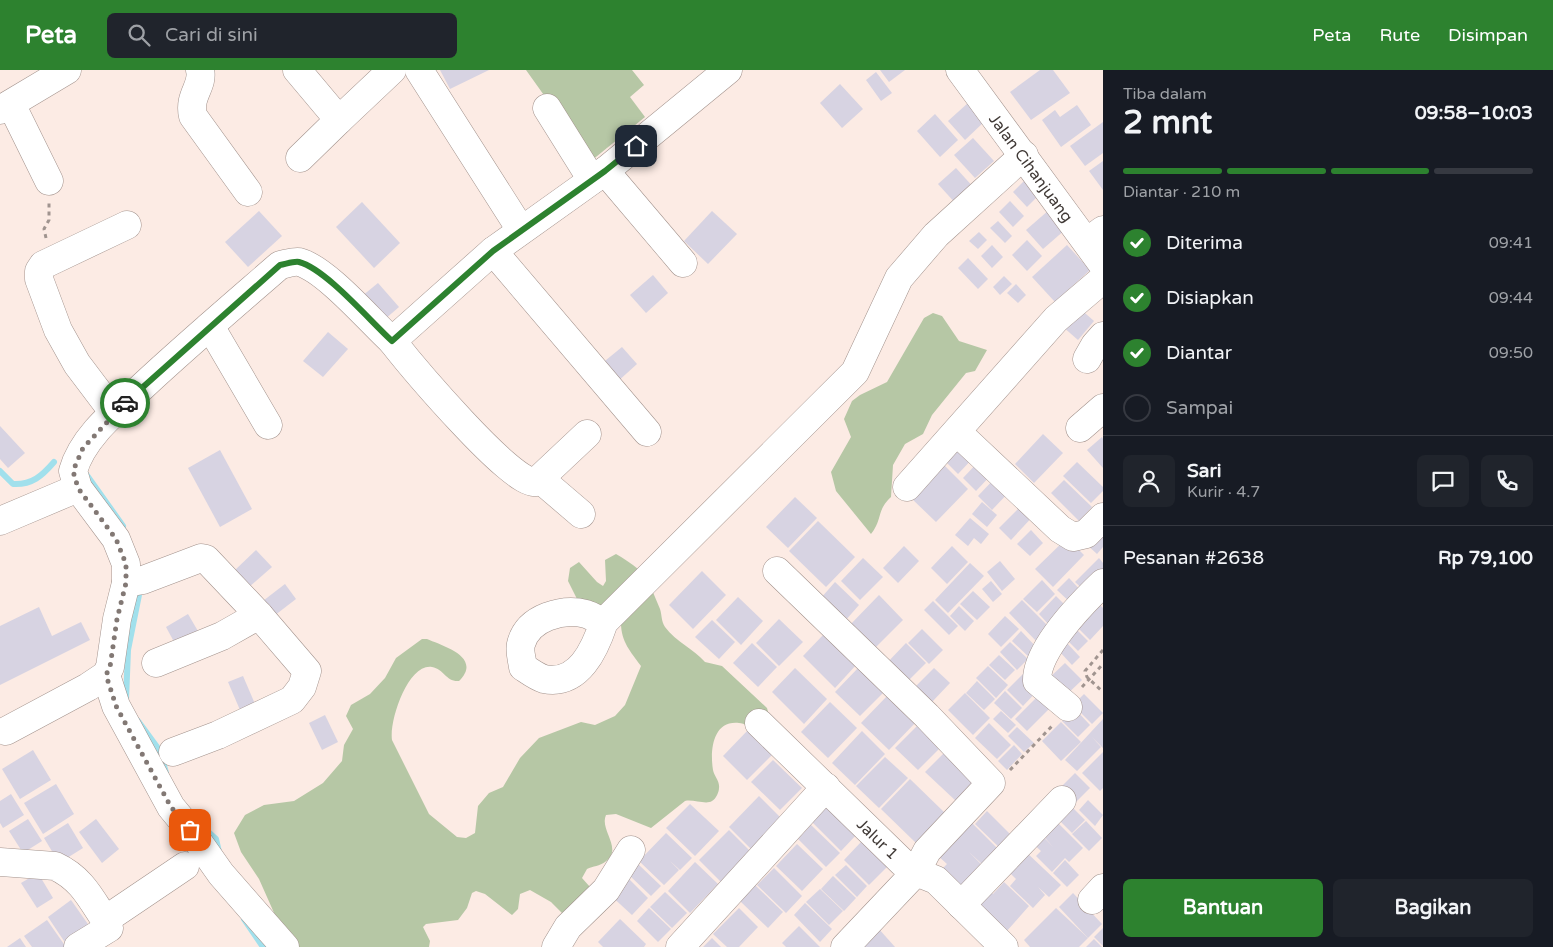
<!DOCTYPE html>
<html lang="id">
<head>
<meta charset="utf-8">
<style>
	:root { --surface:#171b24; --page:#20242c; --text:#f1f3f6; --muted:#9ea1a6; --line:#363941; --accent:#2d822f }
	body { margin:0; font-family:"Varela Round",sans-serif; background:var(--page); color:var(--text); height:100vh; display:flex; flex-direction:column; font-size:19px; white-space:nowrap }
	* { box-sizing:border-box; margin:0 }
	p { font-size:16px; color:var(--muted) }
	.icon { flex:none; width:28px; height:28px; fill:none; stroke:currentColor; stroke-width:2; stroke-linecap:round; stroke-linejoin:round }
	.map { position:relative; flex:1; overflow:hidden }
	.panel { display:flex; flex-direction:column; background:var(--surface); width:450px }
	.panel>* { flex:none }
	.pin { position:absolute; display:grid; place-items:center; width:42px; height:42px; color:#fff; margin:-21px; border-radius:10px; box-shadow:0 2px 8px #0006 }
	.courier { position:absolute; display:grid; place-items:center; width:50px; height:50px; margin:-25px; border:4px solid #2d822f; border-radius:50%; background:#fff; color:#222; box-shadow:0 1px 6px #0007 }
	.overview em { font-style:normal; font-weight:800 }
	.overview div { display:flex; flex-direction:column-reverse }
	.overview { display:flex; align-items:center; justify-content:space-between; height:85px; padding:0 20px }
	h1 { font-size:32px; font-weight:800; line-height:38px }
	.bar { display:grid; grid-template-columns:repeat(4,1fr); gap:8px 5px; align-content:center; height:60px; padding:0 20px }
	.bar i { height:6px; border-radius:4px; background:var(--line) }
	.bar .on { background:var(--accent) }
	.bar p { grid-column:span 4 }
	.line { display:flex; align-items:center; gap:12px; padding:0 20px; border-top:1px solid var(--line) }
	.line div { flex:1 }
	.round { display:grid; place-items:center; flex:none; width:52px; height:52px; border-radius:8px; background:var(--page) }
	ol { padding:0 20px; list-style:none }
	li { display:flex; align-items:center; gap:15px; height:55px }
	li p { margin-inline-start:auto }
	li .icon { padding:5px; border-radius:50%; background:var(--accent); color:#fff; stroke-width:4 }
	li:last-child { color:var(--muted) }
	li i { width:28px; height:28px; border:2px solid var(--line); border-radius:50% }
	.button { display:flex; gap:10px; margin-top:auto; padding:10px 20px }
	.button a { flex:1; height:58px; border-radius:8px; background:var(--accent); color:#fff; font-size:20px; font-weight:800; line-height:58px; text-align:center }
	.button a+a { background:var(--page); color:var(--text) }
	header { display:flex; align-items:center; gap:30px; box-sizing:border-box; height:70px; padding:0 25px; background:var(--accent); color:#fff }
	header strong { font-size:24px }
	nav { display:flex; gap:28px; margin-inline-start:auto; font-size:18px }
	.search { width:350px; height:45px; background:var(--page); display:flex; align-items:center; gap:12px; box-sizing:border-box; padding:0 18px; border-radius:8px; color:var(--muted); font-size:19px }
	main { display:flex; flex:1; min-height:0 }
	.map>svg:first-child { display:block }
</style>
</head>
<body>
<header>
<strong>Peta</strong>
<div class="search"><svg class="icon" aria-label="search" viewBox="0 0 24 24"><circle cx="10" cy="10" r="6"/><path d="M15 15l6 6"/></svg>Cari di sini</div>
<nav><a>Peta</a><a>Rute</a><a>Disimpan</a></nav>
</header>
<main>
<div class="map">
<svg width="1103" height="877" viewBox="0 0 1103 877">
	<rect width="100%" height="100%" fill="#fcebe4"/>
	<g fill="#b6c7a5">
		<path d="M526,0H632L644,15L630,27L645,47L591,91Z"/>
		<path d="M933,243L942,246L959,271L987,280L975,301L966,303L932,345L923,364L905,374L893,395L891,427C876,441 883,449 871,464L836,421L831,402L851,367L844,349L852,331L860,325L887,312L924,248Z"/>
		<path d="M616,484C645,501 647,507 660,539C662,545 661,551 665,557C676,572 694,579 705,592L722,596L767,638L770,649L756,660C751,658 744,653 739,653C712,650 710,682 713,700C714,706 720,711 719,718C719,722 716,729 712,731C706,735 693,729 685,731L651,758L616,744L606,745C599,760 624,779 605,792C600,796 593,796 587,799L582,808L606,835V840L594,851L563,844L551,832L530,820L520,824L518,839L512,845L485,824L476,821L472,823L467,838L458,850L426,854L423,857L430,871L429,877H293L279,854L259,809L241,782L234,763L245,745L264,735L294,731L323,713L342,691L344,675L353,659L346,646L351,635L370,624L385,608L396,588L422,569H427C443,576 483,587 459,611C446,612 444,599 432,597C408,593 389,651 392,670L429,744L457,767L466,768L475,763L478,736L489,723L503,717L520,688L539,668L581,652L595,655L615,646L625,635L641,596C631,582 621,572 621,553L607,537L579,533L568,511L570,498L579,492L597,512L603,516L606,511L605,490Z"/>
	</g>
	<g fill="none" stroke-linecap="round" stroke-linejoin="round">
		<g stroke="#a1e0ec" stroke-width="6">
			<path d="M0,401L13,414C32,415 42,406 54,392"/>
			<path d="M86,404L123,456"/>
			<path d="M126,630L128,580L139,525"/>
			<path d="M138,651L160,681L166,703"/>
			<path d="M204,758L216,769L219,782"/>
			<path d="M244,849L263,877"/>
		</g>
	</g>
	<g fill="#d7d3e2">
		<path d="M440,0H489L450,19Z"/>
		<path d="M880,0H905L889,12Z"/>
		<path d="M1040,0H1053L1070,23L1031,50L1010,22Z"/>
		<path d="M876,2L892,23L881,31L866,10Z"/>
		<path d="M840,14L863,39L842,58L820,33Z"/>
		<path d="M968,33L985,51L965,70L948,51Z"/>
		<path d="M1077,35L1091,55L1061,77L1042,50L1055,40L1060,47Z"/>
		<path d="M935,44L958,70L940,87L917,61Z"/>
		<path d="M1103,52V83L1085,96L1070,76Z"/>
		<path d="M973,68L994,91L975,108L954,85Z"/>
		<path d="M1103,91V120L1089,101Z"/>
		<path d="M956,98L975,119L957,135L938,114Z"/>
		<path d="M1025,110L1039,125L1027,137L1013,122Z"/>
		<path d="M1010,131L1024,146L1013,157L999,142Z"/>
		<path d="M362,132L400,173L374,198L336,157Z"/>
		<path d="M1049,140L1066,159L1043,179L1026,160Z"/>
		<path d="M259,141L282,166L248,197L225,172Z"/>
		<path d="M712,141L737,164L708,194L684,171Z"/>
		<path d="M998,151L1012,166L1005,173L990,158Z"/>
		<path d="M979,162L987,170L978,179L969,171Z"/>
		<path d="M1027,170L1042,186L1027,201L1012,185Z"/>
		<path d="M992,175L1003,187L992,198L981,186Z"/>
		<path d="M1067,175L1090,200L1055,232L1032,207Z"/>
		<path d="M968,188L988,209L978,219L958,198Z"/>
		<path d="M653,205L668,223L646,243L630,225Z"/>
		<path d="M1004,206L1012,214L1000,225L993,217Z"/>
		<path d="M378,213L399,237L377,256L356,231Z"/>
		<path d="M1016,214L1026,225L1018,233L1007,223Z"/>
		<path d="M1078,237L1094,251L1078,270L1062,256Z"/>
		<path d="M328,262L348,279L323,307L303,291Z"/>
		<path d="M622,277L637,294L616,313L600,295Z"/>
		<path d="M0,356L25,383L8,398L0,389Z"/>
		<path d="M1043,364L1063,383L1034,413L1015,394Z"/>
		<path d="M1102,367L1103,369V398L1087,380Z"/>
		<path d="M960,371L975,386L958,404L943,389Z"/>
		<path d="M220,380L252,439L220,457L188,398Z"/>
		<path d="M980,390L993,403L976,421L963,408Z"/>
		<path d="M1077,392L1103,417V421L1091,433L1063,406Z"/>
		<path d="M943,394L968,419L936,452L910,427Z"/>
		<path d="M996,407L1010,421L992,440L978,426Z"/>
		<path d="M1064,410L1092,437L1079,451L1051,423Z"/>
		<path d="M795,427L817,448L788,478L766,457Z"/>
		<path d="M982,432L997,445L987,457L972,444Z"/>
		<path d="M1025,432L1036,443L1011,470L999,458Z"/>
		<path d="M970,448L989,464L981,474L974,468L968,476L955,465Z"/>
		<path d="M818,451L855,487L826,517L789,481Z"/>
		<path d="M1103,458V477L1097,484L1085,473Z"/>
		<path d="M1031,460L1043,473L1030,486L1017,474Z"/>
		<path d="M1067,468L1084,485L1053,517L1035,499Z"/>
		<path d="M904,476L919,491L898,513L883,498Z"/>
		<path d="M952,476L968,492L947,514L931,498Z"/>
		<path d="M256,480L272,497L249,517L234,501Z"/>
		<path d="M863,488L883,507L860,530L841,511Z"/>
		<path d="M1099,488L1103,493V509L1088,524L1075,512Z"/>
		<path d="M1000,491L1015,509L1002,521L987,502Z"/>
		<path d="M970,493L984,506L948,543L935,530Z"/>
		<path d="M702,501L726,525L693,559L669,535Z"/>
		<path d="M1069,508L1084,524L1073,535L1057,520Z"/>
		<path d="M1042,510L1055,524L1037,542L1023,529Z"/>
		<path d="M991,511L1002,524L993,532L982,519Z"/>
		<path d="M835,512L859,535L845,551L821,528Z"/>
		<path d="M285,514L296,529L270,549L259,534Z"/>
		<path d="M973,521L990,537L977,550L960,534Z"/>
		<path d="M879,525L903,550L872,581L848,557Z"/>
		<path d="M1056,526L1068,538L1050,556L1039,544Z"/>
		<path d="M738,527L763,551L741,575L716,550Z"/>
		<path d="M1022,530L1053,561L1040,575L1009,543Z"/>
		<path d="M933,531L958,556L949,565L924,540Z"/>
		<path d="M1098,533L1103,538V556L1090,570L1076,556Z"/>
		<path d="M959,536L974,551L965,561L950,546Z"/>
		<path d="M39,537L52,566L81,552L90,570L0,615V556Z"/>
		<path d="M188,544L202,568L179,581L166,557Z"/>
		<path d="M1005,546L1019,559L1001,577L988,564Z"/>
		<path d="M779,549L803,572L779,596L756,573Z"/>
		<path d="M712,550L735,572L719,589L695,567Z"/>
		<path d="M922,559L943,580L929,594L908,573Z"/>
		<path d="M1076,559L1088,571L1078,581L1066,569Z"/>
		<path d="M1021,561L1040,581L1032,590L1012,571Z"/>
		<path d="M825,563L857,594L835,618L803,586Z"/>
		<path d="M1010,572L1028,589L1017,600L1000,582Z"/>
		<path d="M1066,572L1080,587L1072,595L1058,580Z"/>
		<path d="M752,573L777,597L758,617L733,593Z"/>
		<path d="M906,573L926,593L905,614L885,595Z"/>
		<path d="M999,585L1015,600L1005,610L989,595Z"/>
		<path d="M1065,593L1082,610L1063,628L1046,611Z"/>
		<path d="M860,596L885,621L860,646L835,622Z"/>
		<path d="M988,596L1008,615L996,628L976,608Z"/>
		<path d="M795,598L827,629L804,654L772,622Z"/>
		<path d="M934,598L950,613L931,633L915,617Z"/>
		<path d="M1024,603L1040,618L1023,636L1007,620Z"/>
		<path d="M243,606L258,641L243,647L228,612Z"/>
		<path d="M977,611L995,629L984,640L966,623Z"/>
		<path d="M1005,621L1022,638L1011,649L994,633Z"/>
		<path d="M1042,622L1054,634L1027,661L1015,649Z"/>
		<path d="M965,623L990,648L973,665L948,640Z"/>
		<path d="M889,624L917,651L889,680L861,653Z"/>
		<path d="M1084,624L1103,643L1092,654L1073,635Z"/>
		<path d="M830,632L857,658L828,688L801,662Z"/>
		<path d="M1075,639L1090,655L1078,667L1062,651Z"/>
		<path d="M1001,641L1016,655L1008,663L993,649Z"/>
		<path d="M325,645L338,672L322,680L309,653Z"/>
		<path d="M1103,649V678L1092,667L1101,677L1077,701L1065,690Z"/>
		<path d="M1061,652L1081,672L1061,691L1042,671Z"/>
		<path d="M989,653L1011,675L997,689L975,668Z"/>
		<path d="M918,655L940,678L918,700L895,678Z"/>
		<path d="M1017,657L1034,673L1024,682L1008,666Z"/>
		<path d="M748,660L773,684L747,710L723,686Z"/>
		<path d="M862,661L885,684L855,715L832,693Z"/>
		<path d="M1014,675L1022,684L1007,700L998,691Z"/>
		<path d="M33,680L51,710L20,729L2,699Z"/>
		<path d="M947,680L978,710L956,731L925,702Z"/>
		<path d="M1103,682V718L1100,721L1082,703Z"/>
		<path d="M885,687L908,708L879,738L856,716Z"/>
		<path d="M773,690L802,718L780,740L751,712Z"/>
		<path d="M1075,703L1090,718L1073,735L1058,720Z"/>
		<path d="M910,709L945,743L916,773L881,739Z"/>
		<path d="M56,714L74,744L43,764L24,733Z"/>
		<path d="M11,724L24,745L3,758L0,753V731Z"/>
		<path d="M759,726L781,748L751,779L729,757Z"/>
		<path d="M1088,730L1103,745L1095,756L1079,740Z"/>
		<path d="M1066,731L1085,750L1072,763L1053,744Z"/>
		<path d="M828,733L858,763L841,781L811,751Z"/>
		<path d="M690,734L719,761L695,786L666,758Z"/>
		<path d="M987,741L1017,771L1005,783L975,754Z"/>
		<path d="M28,749L42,771L23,783L9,761Z"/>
		<path d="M96,749L119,779L102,793L79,762Z"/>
		<path d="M1054,749L1083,778L1069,792L1065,788L1052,802L1036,786L1041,781L1029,770L1038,761L1053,777L1040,762Z"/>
		<path d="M1086,751L1102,768L1089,781L1072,764Z"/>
		<path d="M68,753L83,778L59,793L44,768Z"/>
		<path d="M972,753L1003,784L982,794L969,782L982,795L963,827L938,803L947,794L937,785L961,757L965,761Z"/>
		<path d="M811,755L840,783L826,797L798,769Z"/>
		<path d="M729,760L750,781L721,812L699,790Z"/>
		<path d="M666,763L692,788L680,800L670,791L679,800L664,815L639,791Z"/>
		<path d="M861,772L887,797L869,815L844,790Z"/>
		<path d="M797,774L823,799L802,821L776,796Z"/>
		<path d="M1025,781L1061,815L1049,827L1038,817L1045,825L1033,838L1010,816L1016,809L1006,799Z"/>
		<path d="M1065,790L1079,805L1067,817L1053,803Z"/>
		<path d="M695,792L718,814L690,843L668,821Z"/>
		<path d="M638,794L661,816L651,826L628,804Z"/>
		<path d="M846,795L867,816L857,827L835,805Z"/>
		<path d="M774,798L802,826L786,843L757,815Z"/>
		<path d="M38,803L53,828L37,838L21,813Z"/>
		<path d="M626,806L648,828L632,845L609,824Z"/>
		<path d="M833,806L856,828L844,841L821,819Z"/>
		<path d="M1004,812L1029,836L1006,862L975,836L989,820L993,824Z"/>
		<path d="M755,815L783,842L768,858L740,831Z"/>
		<path d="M820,819L843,841L829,855L806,832Z"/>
		<path d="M665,822L687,843L672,858L650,837Z"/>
		<path d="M1073,823L1102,854L1088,868L1059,837Z"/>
		<path d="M71,830L90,857L66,874L48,847Z"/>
		<path d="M805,833L832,859L820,872L794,845Z"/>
		<path d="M649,838L671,859L658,872L637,851Z"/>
		<path d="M739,838L758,857L739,877H727L713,864Z"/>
		<path d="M1056,838L1088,868L1079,877H1030L1024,870Z"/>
		<path d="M620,849L646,874L644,877H603L598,872Z"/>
		<path d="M47,850L66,877H32L24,866Z"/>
		<path d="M799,856L820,877H786L782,873Z"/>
		<path d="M878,858L895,877H859Z"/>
		<path d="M1103,858V876L1094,867Z"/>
		<path d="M20,868L26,877H7Z"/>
		<path d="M712,868L721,877H703Z"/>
		<path d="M1094,869L1102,877H1086Z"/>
	</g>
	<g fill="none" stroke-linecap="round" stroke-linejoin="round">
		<defs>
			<g id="minor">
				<path d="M200,0C204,16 188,25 193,46L248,122"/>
				<path d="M297,0L339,50L392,0"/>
				<path d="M419,0L521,160"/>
				<path d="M11,34L49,111"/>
				<path d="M547,38L592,110"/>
				<path d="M0,40L67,0"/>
				<path d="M300,88L339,50"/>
				<path d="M605,101L683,193"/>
				<path d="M1087,172L1103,160"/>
				<path d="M493,181L647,362"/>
				<path d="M210,256L268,355"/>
				<path d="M392,271C410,294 513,417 536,412L587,364"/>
				<path d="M1087,289L1095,275L1103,266"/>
				<path d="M114,343L77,294L58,260L39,209V201L43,195L127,155"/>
				<path d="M1080,358L1103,338"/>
				<path d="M957,362L1060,459L1073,467L1086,464L1103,447"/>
				<path d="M540,409L581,444"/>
				<path d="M907,417L1056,249L1103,209"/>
				<path d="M0,451L78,418"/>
				<path d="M777,501L927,646L991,713L927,781L916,802L845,877"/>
				<path d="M126,513L143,510L201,488L206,489L259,545L307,601L302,617L292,630L218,665L173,682"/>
				<path d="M604,552C599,550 592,546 586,544C563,538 528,547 521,574C519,581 522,589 523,597C529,601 537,607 544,609C579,616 595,579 604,552L855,302L899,208L936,165L1024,85"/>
				<path d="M156,593L222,566L259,545"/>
				<path d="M106,605L116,636L171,737L190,760L221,804L285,877"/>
				<path d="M1068,637L1037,611C1036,580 1082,533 1103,513"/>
				<path id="s1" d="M759,653L902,792L916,802L936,810L1004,877"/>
				<path d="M6,661L88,617L106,605L110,597L117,549L126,513V494L116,469L78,418L73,401C83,366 117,340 143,316C187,275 234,235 280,195C286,194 294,191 299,192C326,199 370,251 392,271L493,181L605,101L728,0"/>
				<path d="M0,792L55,796C81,808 90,827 105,850L185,796"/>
				<path d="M1092,830L1103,818"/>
				<path d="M961,835L1062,730"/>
				<path d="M78,877L109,858"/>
				<path d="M556,877L568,857L606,820L631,780"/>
				<path d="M680,877L826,717"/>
			</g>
			<g id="major">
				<path id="s2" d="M960,0L1103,195"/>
			</g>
		</defs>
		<use href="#minor" stroke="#a2928c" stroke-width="29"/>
		<use href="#major" stroke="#a2928c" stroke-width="29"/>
		<g stroke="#a0948f" stroke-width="3" stroke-dasharray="4 4" stroke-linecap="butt">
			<path d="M46,168L44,159L49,150V133"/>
			<path d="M1103,580L1085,601L1087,607L1103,622"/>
			<path d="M1082,617L1103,594"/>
			<path d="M1010,700L1052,656"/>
		</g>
		<use href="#minor" stroke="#fff" stroke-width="28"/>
		<use href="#major" stroke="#fff" stroke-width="28"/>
	</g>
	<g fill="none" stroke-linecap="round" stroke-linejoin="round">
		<path stroke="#827874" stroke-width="5" stroke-dasharray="0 9" d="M125,333L83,378L73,401L78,418L116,469L126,494V513L117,549L110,597L106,605L116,636L171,737L190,760"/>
		<path stroke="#2d822f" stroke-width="6" d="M125,333L280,195C286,194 294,191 299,192C326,199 370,251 392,271L493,181L605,101L636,76"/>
	</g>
	<g text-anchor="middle" stroke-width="4" stroke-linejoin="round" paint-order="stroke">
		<g font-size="16" fill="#413a37" stroke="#fcebe4">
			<text dy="6" stroke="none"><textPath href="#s2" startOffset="121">Jalan Cihanjuang</textPath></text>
			<text dy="6" stroke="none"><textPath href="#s1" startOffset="166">Jalur 1</textPath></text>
		</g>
	</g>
</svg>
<div class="pin" style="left:190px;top:760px;background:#ea580c"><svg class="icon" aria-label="bag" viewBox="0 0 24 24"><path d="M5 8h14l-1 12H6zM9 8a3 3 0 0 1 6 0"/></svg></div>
<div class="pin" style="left:636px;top:76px;background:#1f2937"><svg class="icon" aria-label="home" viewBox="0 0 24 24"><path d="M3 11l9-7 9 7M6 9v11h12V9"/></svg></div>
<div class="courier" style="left:125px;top:333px"><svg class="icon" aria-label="car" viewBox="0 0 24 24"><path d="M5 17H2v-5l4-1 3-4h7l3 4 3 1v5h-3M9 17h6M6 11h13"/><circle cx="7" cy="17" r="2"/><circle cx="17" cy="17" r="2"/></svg></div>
</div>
<section class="panel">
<div class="overview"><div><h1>2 mnt</h1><p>Tiba dalam</p></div><em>09:58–10:03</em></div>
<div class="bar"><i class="on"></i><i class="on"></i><i class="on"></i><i></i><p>Diantar · 210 m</p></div>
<ol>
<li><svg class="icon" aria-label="check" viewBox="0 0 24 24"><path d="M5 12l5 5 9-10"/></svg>Diterima<p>09:41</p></li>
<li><svg class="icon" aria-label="check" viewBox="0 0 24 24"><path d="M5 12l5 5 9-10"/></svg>Disiapkan<p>09:44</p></li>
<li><svg class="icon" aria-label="check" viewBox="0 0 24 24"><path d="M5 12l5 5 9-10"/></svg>Diantar<p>09:50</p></li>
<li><i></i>Sampai</li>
</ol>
<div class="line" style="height:90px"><a class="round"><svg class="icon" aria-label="person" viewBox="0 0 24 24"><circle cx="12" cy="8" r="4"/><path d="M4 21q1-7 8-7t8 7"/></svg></a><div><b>Sari</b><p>Kurir · 4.7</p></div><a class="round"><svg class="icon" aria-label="chat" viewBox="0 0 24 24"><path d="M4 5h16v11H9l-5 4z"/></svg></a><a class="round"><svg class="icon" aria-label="phone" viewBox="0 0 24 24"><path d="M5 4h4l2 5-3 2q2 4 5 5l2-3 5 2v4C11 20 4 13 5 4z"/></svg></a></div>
<div class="line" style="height:65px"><div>Pesanan #2638</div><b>Rp 79,100</b></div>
<div class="button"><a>Bantuan</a><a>Bagikan</a></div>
</section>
</main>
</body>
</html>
